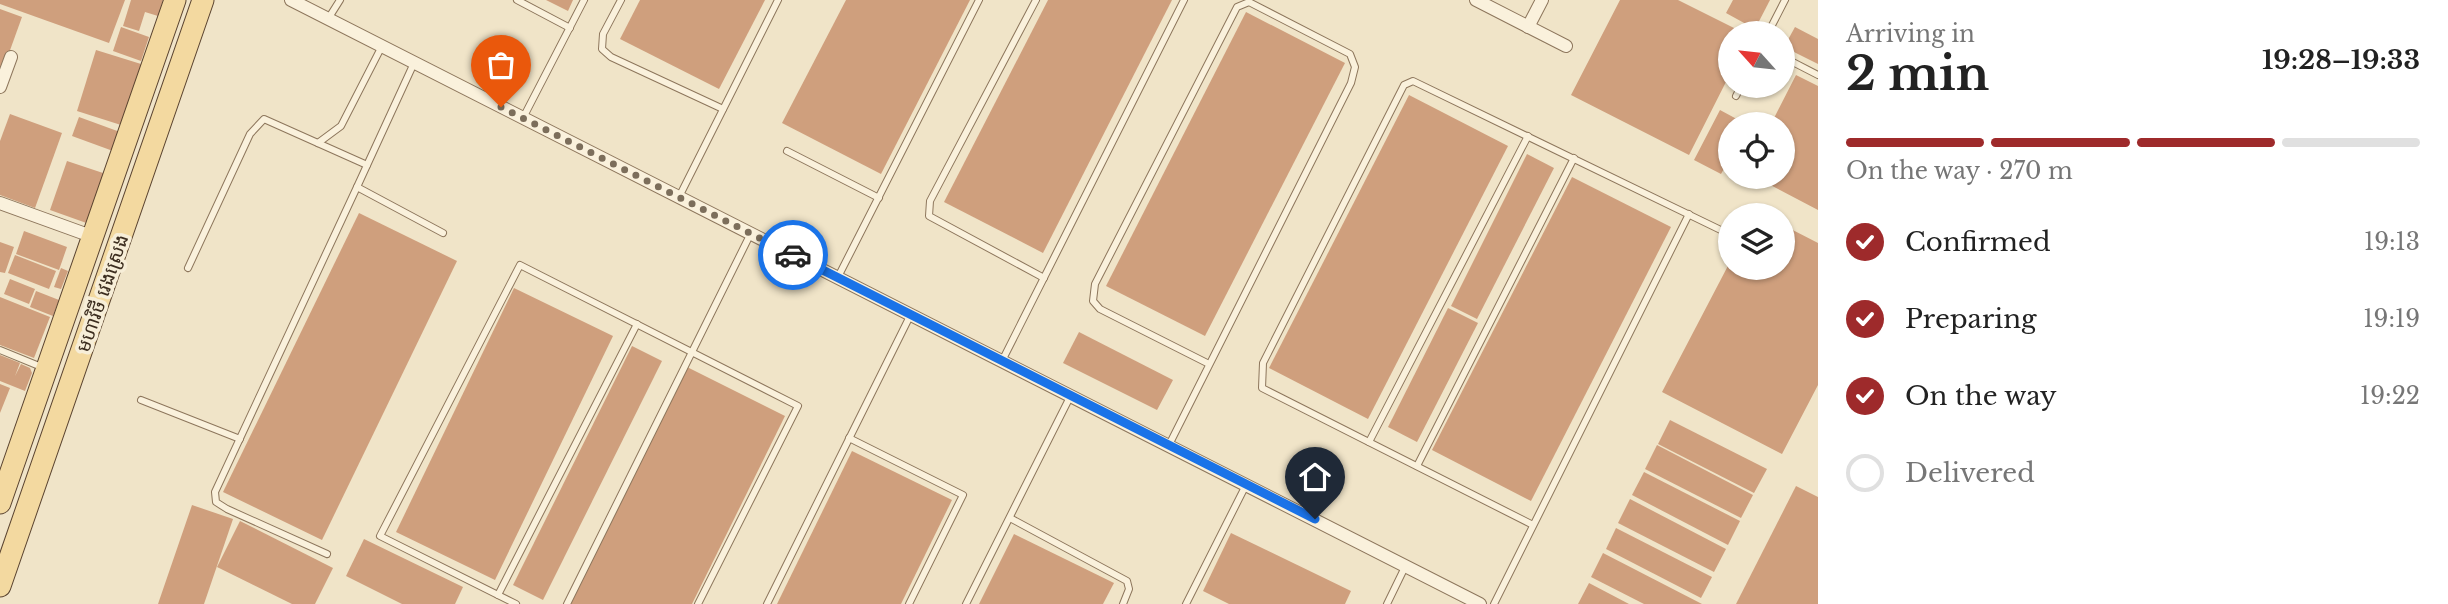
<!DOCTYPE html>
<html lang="en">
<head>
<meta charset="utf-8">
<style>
	:root { --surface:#fff; --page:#f6f6f6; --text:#222; --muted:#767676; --line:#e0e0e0; --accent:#9e2a2b }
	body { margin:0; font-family:"Libre Baskerville","Noto Sans Khmer",serif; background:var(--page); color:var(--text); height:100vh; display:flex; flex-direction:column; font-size:26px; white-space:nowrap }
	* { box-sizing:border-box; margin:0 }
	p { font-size:23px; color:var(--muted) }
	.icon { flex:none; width:38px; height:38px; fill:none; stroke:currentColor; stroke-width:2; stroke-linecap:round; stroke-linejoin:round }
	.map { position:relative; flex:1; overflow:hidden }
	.sheet { display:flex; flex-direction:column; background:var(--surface); width:630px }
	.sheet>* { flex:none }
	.needle { width:46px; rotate:297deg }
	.fabs { position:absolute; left:1718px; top:21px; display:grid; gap:14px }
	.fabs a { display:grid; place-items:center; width:77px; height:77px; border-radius:50%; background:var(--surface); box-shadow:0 2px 5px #0004; font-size:35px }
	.pin { position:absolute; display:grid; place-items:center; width:60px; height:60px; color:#fff; margin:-72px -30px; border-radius:50% 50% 50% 0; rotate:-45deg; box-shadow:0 0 7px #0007 }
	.pin .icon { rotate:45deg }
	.courier { position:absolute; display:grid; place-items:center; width:70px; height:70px; margin:-35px; border:5px solid #1a73e8; border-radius:50%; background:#fff; color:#222; box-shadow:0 2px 9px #0007 }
	.headline em { font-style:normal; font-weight:700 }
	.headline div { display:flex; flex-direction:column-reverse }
	.headline { display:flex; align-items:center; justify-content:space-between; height:119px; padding:0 28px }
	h1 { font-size:46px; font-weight:700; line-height:52px }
	.bar { display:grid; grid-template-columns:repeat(4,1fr); gap:10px 7px; align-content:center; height:84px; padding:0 28px }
	.bar i { height:9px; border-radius:5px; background:var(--line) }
	.bar .current { background:var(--accent) }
	.bar p { grid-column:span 4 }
	ol { padding:0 28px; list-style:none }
	li { display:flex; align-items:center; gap:21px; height:77px }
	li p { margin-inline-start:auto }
	li .icon { padding:7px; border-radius:50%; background:var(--accent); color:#fff; stroke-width:4 }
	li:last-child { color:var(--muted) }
	li i { width:38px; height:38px; border:4px solid var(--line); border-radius:50% }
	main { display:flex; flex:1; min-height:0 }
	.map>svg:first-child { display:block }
</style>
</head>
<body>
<main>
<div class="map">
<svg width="1818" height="604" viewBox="0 0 1818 604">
	<rect width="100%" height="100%" fill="#f0e4c8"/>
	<g fill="#cf9f7d">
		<path d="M0,0H125L109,43L0,4Z"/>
		<path d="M131,0H163L158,16L145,12L139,31L123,26Z"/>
		<path d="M546,0H573L568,11Z"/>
		<path d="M640,0H765L719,89L620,39Z"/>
		<path d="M846,0H970L881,174L782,123Z"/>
		<path d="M1048,0H1172L1043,253L944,202Z"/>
		<path d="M1620,0H1678L1744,33H1731V72L1689,155L1571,95Z"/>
		<path d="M1733,0H1770L1755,29L1726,13Z"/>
		<path d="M0,9L22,17L0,78Z"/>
		<path d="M1246,12L1345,63L1205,336L1106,286Z"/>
		<path d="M121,27L149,37L141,61L113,51Z"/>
		<path d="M1795,27L1818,39V64L1784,47Z"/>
		<path d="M96,50L141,64L121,125L77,111Z"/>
		<path d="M1796,75L1818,86V210L1755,177H1783V124H1771Z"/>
		<path d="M1409,95L1508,146L1368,419L1269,368Z"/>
		<path d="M1720,110L1746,124H1731V156L1721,174L1694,160Z"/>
		<path d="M10,114L62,133L35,208L0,195V141Z"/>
		<path d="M79,117L120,132L113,151L72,136Z"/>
		<path d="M1527,154L1554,168L1477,319L1451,306Z"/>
		<path d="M67,161L109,175L92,225L50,210Z"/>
		<path d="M1572,177L1671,227L1531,501L1432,450Z"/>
		<path d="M359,213L457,261L322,540L223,492Z"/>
		<path d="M1783,225L1818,243V385L1782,454L1662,392L1731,260V268H1783Z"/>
		<path d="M24,231L67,247L59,270L16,254Z"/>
		<path d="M0,242L14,247L5,273L0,272Z"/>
		<path d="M15,255L56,271L49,289L8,273Z"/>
		<path d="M61,268L68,271L61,289L54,287Z"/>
		<path d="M10,279L35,289L29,304L4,294Z"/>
		<path d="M514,288L613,336L495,580L396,532Z"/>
		<path d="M36,291L59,300L53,316L30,307Z"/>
		<path d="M0,297L50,317L34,358L0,345Z"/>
		<path d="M1448,308L1478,323L1417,442L1388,427Z"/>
		<path d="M1079,332L1173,380L1157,410L1063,363Z"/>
		<path d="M632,346L662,361L543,600L513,585Z"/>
		<path d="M0,355L20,363L15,376L21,364L30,368L32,373L25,391L0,381Z"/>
		<path d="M687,367L785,416L692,604H570Z"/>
		<path d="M0,384L10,388L0,413Z"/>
		<path d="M1670,420L1767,469L1754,493L1658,444Z"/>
		<path d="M1657,445L1753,495L1741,518L1645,469Z"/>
		<path d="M852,451L952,500L901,604H777Z"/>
		<path d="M1644,472L1740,521L1728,545L1632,495Z"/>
		<path d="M1796,486L1818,497V604H1736Z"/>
		<path d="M1630,499L1726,549L1714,572L1618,523Z"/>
		<path d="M192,505L233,519L204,604H158Z"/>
		<path d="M240,521L333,568L315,604H292L217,567Z"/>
		<path d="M1616,528L1712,577L1701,598L1606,549Z"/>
		<path d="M1231,533L1351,591L1345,604H1229L1203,591Z"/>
		<path d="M1014,534L1114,583L1103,604H979Z"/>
		<path d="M364,539L463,587L455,604H402L346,576Z"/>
		<path d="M1603,553L1702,604H1644L1591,577Z"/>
		<path d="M1589,583L1629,604H1578Z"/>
	</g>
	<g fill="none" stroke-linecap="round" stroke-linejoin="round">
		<defs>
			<g id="service">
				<path d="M517,0L570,28"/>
				<path d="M621,0L603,34L602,49L611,57L723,109"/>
				<path d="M1036,0L930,201L929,216L1044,278"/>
				<path d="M328,19L340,0"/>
				<path d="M1768,33L1785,0"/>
				<path d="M1783,57L1818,75"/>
				<path d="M414,63L357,187L443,233"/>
				<path d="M1736,96L1741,86"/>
				<path d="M523,118L584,0"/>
				<path d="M318,143L341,126L382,46"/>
				<path d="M787,151L879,198"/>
				<path d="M679,197L778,0"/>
				<path d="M188,268L250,134L264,119L367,165"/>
				<path d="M838,277L979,0"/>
				<path d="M0,350L44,368"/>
				<path d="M1002,361L1184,0"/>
				<path d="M141,400L240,439"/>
				<path d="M849,438L963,495L909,604"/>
				<path d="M1369,442L1528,136"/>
				<path d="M1169,445L1351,83L1355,67L1350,54L1249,2L1237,7L1095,284L1093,301L1100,309L1209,364"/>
				<path d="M1417,466L1574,158"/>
				<path d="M1010,518L1127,581L1129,589L1123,604"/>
				<path d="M1533,525L1262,388L1263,363L1404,85L1413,81L1731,235"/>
				<path d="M327,554L227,509L216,502L215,492L357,187"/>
				<path d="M498,595L637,324"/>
				<path d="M516,604L380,536L520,265L798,406L698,604"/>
				<path d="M567,604L751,233"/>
				<path d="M767,604L911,314"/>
				<path d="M966,604L1071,395"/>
				<path d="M1186,604L1246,485"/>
				<path d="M1387,604L1405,567"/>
				<path d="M1494,604L1689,214"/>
			</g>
			<g id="minor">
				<path d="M291,0L1480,604"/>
				<path d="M1476,0L1566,46"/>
				<path d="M1528,27L1542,0"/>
				<path d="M0,87L11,57"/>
				<path d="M0,203L91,236"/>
			</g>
			<g id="primary">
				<path d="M0,503L175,0"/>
				<path d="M0,586L203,0"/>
			</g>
		</defs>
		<use href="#service" stroke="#8d765c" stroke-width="8"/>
		<use href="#minor" stroke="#8d765c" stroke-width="14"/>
		<use href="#primary" stroke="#5b4430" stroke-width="23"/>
		<use href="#service" stroke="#faf1dc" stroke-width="6"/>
		<use href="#minor" stroke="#faf1dc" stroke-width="12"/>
		<use href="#primary" stroke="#f3d9a0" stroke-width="21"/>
	</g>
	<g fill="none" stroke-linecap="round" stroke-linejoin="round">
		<path stroke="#7c6e5b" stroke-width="7" stroke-dasharray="0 12.6" d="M501,107L793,255"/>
		<path stroke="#1a73e8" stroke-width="9" d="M793,255L1315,519"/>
	</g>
	<g text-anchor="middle" stroke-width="7" stroke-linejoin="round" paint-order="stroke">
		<g font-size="19" fill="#3d2e20" stroke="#f7eed8">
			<text transform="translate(102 293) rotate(-71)" y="7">មហាវិថី វេងស្រេង</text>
		</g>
	</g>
</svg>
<div class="fabs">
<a><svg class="needle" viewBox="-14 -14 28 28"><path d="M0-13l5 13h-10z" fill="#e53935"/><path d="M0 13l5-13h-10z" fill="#767676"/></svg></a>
<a><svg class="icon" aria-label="locate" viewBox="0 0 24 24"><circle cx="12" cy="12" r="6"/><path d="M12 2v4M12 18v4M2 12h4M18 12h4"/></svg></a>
<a><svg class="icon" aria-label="layers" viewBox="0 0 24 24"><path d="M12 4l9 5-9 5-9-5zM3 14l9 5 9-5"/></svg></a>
</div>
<div class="pin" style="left:501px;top:107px;background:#ea580c"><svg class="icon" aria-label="bag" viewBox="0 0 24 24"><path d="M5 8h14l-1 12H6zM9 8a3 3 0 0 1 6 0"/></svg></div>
<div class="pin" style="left:1315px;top:519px;background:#1f2937"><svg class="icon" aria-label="home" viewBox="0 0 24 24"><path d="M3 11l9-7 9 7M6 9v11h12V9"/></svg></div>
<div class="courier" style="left:793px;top:255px"><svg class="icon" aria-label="car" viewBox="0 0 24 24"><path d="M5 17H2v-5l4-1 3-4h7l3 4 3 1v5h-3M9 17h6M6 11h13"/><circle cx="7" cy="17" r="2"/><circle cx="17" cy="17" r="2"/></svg></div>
</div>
<section class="sheet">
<div class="headline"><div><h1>2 min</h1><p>Arriving in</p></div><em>19:28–19:33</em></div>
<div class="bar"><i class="current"></i><i class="current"></i><i class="current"></i><i></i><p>On the way · 270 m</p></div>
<ol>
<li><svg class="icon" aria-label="check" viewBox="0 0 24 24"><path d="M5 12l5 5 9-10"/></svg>Confirmed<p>19:13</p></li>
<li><svg class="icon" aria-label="check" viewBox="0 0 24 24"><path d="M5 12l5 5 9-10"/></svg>Preparing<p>19:19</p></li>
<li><svg class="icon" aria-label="check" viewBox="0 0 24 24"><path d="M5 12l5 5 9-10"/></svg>On the way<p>19:22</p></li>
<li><i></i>Delivered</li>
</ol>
</section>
</main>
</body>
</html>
